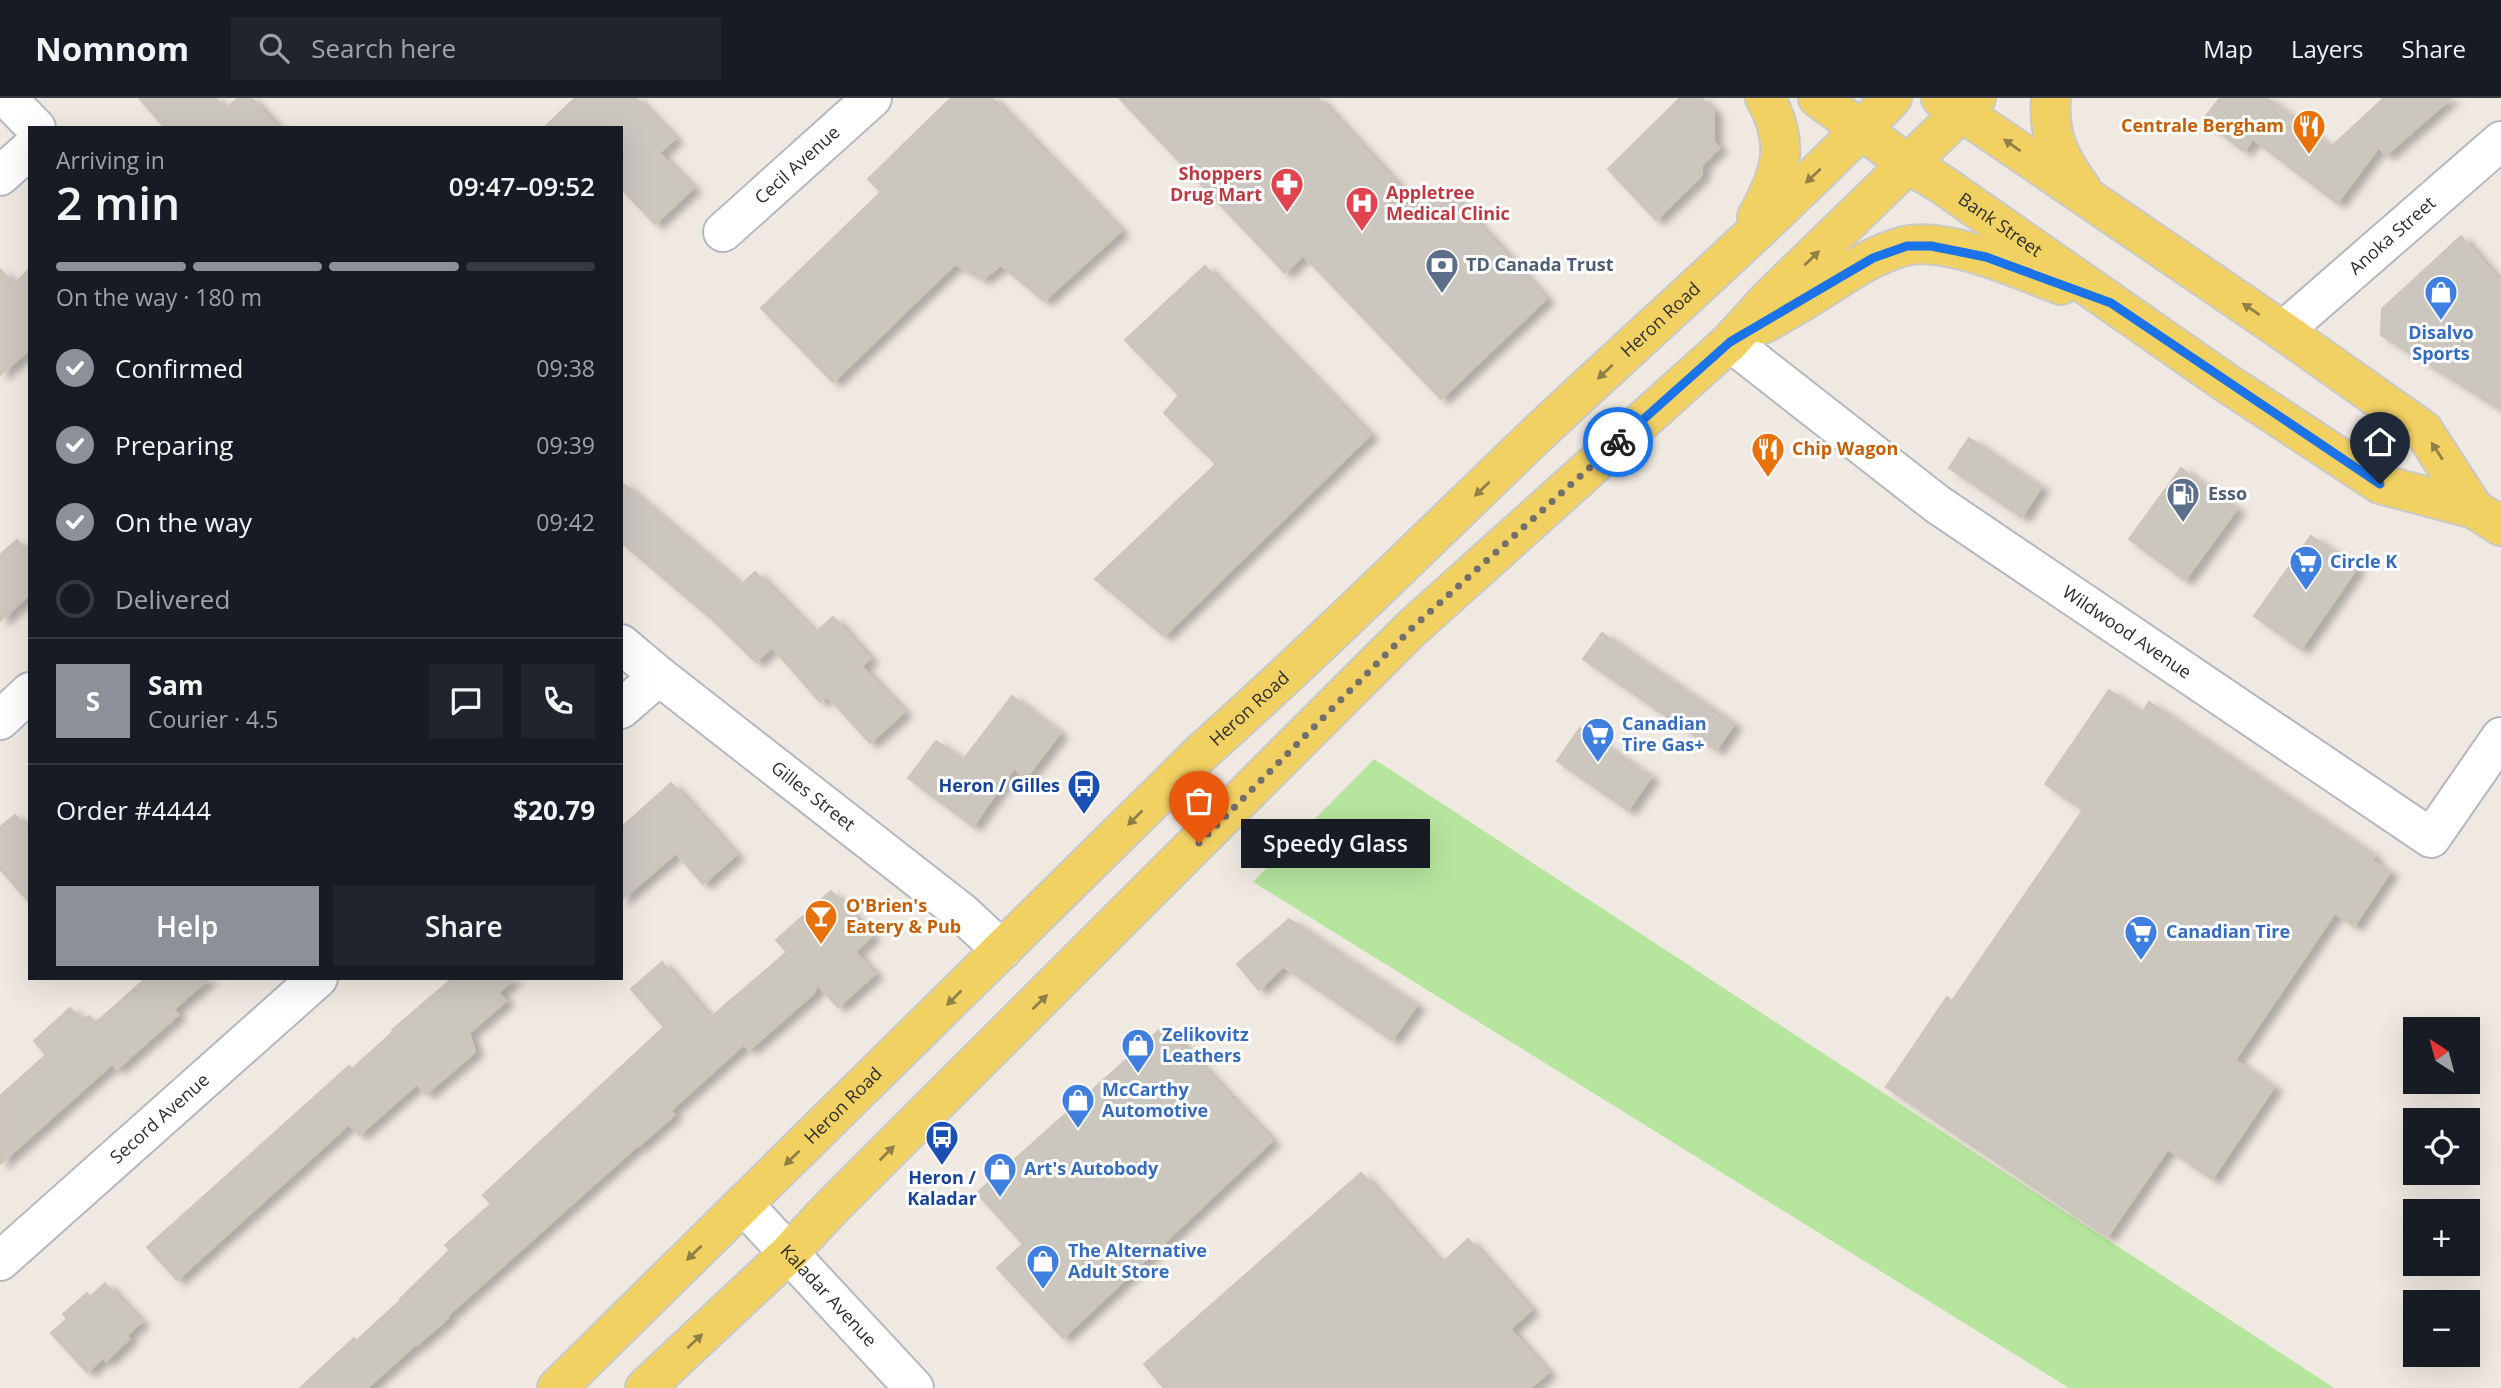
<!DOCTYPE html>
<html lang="en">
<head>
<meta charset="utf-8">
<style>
	:root { --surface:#171b24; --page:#20242c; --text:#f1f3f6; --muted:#9ea1a6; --line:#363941; --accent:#8c9099 }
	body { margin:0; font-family:"Open Sans",sans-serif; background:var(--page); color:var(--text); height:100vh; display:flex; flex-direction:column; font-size:26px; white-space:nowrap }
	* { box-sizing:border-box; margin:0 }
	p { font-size:23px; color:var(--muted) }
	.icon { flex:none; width:38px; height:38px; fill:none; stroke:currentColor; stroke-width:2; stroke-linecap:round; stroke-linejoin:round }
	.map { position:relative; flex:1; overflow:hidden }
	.drawer { position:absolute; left:28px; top:28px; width:595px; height:854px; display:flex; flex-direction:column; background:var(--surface); border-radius:0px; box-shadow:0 7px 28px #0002 }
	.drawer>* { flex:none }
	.needle { width:46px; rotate:324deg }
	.fabs { position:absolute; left:2403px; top:919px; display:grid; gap:14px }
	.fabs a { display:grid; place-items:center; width:77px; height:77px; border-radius:0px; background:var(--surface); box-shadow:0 7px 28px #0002; font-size:35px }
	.pin { position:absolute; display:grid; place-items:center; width:60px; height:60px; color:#fff; margin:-72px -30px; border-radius:50% 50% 50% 0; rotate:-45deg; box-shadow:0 0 7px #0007 }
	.pin .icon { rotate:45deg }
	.courier { position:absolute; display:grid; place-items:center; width:70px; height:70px; margin:-35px; border:5px solid #1a73e8; border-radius:50%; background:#fff; color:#222; box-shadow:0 2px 9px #0007 }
	.bubble { position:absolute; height:49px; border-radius:0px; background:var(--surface); box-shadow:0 7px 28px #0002; font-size:23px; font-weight:600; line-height:49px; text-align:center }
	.headline em { font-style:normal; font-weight:600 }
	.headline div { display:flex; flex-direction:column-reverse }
	.headline { display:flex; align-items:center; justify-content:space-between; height:119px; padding:0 28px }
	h1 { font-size:46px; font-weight:600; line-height:52px }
	.bar { display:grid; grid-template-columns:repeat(4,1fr); gap:10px 7px; align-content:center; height:84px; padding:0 28px }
	.bar i { height:9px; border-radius:5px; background:var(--line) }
	.bar .active { background:var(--accent) }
	.bar p { grid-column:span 4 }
	.line { display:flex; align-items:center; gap:18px; padding:0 28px; border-top:2px solid var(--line) }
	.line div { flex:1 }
	.round { display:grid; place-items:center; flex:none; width:74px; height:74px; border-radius:0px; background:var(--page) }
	ol { padding:0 28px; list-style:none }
	li { display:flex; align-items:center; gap:21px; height:77px }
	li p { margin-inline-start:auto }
	li .icon { padding:7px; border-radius:50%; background:var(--accent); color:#fff; stroke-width:4 }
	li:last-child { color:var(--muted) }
	li i { width:38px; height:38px; border:4px solid var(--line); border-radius:50% }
	.cta { display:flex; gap:14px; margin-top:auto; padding:14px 28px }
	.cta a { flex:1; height:80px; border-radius:0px; background:var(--accent); color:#fff; font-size:28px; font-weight:600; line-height:80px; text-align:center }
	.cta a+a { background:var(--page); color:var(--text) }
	header { display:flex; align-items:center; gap:42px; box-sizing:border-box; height:98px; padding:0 35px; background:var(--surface); border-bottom:2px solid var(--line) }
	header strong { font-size:33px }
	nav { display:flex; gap:38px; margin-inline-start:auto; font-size:24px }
	.search { width:490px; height:63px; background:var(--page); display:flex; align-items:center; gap:18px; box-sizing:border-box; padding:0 24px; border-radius:0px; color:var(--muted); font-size:26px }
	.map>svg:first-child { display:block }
</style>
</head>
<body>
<header>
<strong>Nomnom</strong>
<div class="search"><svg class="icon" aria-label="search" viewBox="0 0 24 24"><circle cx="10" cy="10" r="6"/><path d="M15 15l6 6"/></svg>Search here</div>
<nav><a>Map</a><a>Layers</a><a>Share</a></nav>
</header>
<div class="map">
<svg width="2501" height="1290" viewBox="0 0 2501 1290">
	<defs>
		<filter id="shadow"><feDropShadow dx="8" dy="4.5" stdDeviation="3.5" flood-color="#0004"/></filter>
	</defs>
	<rect width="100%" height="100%" fill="#efe9e1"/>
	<path fill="#b6e59e" d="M1374,661L2334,1290H2069L1253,784Z"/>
	<g fill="#cbc7bf" stroke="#cbc5ba" stroke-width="2" filter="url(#shadow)">
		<path d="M139,0H215L226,11L238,0H251L278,30H165Z"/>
		<path d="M575,0H636L675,41L659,55L693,90L655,126L621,90V30H544Z"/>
		<path d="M951,0H992L1121,133L1044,203L1001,167L983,181L955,166L833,284L761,210L881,94L868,81Z"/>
		<path d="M1119,0H1318L1421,113L1445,89L1546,201L1441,301L1303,157L1285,175Z"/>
		<path d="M1680,0H1701L1714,14V44L1719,50L1702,67L1701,78L1656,122L1608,71Z"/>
		<path d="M2220,0H2267L2331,49L2384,0H2451L2386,57L2379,49L2337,105L2253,41L2244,53L2203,22Z"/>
		<path d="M2461,138L2501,185V312L2381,237L2382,211Z"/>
		<path d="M1205,168L1370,337L1164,538L1095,481L1216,366L1164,315L1179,297L1125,242Z"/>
		<path d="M30,170V251L0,277V171L14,187Z"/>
		<path d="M1969,340L2041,389L2022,419L1949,370Z"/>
		<path d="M2181,370L2237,411L2185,482L2129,441Z"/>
		<path d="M621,384L741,487L755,474L815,535L833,519L870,561L861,568L904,614L870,645L827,598L820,604L772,549L756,564L714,523L621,444Z"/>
		<path d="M2311,438L2357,470L2301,551L2254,518Z"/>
		<path d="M17,442L30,457V496L0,523V457Z"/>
		<path d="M1602,535L1734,626L1716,652L1583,561Z"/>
		<path d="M2109,592L2142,615L2149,604L2375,758L2372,762L2390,774L2354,828L2335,815L2235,962L2274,989L2212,1081L2168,1051L2107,1139L1886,989L1947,899L1952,903L2083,712L2045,686Z"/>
		<path d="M1012,598L1060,635L1026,680L1014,670L973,728L908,680L936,643L963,662Z"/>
		<path d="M1580,630L1651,679L1628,712L1557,663Z"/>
		<path d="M671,685L736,757L703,786L676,755L621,802V730Z"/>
		<path d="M15,717L30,734V805L0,771V729Z"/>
		<path d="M831,793L872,838L855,854L875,876L838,909L817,886L814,895L749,952L744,946L670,1013L674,1017L639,1048L638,1047L447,1218L448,1220L417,1247L416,1246L367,1290H300L354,1240L356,1243L401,1202L400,1201L450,1152L445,1147L491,1106L483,1097L664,929L631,891L662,864L710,920L787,854L776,842Z"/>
		<path d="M1289,821L1417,907L1392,942L1283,868L1259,892L1237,866Z"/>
		<path d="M146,880H209L173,912L178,917L117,971L112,966L0,1066V998L46,957L34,943L70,910L83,923L89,918L95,924L98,923Z"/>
		<path d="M453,880H514L498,895L506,903L469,935L475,954L426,996L417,986L359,1037L349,1026L177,1182L147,1149L349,968L352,971L394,933L392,932Z"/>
		<path d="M1164,928L1272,1043L1063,1240L997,1170L1023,1146L977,1095Z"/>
		<path d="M1361,1075L1441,1166L1468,1141L1531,1212L1510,1231L1548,1275L1530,1290H1164L1144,1266Z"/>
		<path d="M105,1185L141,1224L126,1238L129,1241L106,1263L103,1260L87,1274L51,1235L67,1221L63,1216L87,1195L90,1199Z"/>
	</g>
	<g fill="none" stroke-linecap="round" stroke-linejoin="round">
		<defs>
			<g id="minor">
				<path d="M7,0L36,30"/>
				<path d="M0,78L30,51"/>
				<path id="s1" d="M723,134L872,0"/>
				<path id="s2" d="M2283,233L2501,43"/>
				<path id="s3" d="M1730,244L1937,406L2431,740L2501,639"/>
				<path id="s4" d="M621,546L659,578L961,814L1002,852"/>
				<path d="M621,611L659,578"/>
				<path d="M0,622L30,594"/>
				<path id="s5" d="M744,1107L914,1290"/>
				<path id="s6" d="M0,1163L318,880"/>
			</g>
			<g id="major">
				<path id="s7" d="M1818,0L1908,66L1940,85L2225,284L2380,386L2474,411L2501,428"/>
				<path d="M1941,0L2283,233L2423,332L2474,411"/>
				<path d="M2051,0C2048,37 2059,60 2081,90"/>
				<path d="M1757,119C1781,76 1791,45 1765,0"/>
				<path d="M1763,226C1780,216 1797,207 1814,196C1842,179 1872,156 1905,148C1947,138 2021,172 2061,187"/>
				<path id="s8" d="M557,1290L1201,655C1314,554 1422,447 1531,342C1652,228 1777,119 1892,0"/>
				<path d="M645,1290L788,1156L831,1110L1412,530L1730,244L1768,202L1976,0"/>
			</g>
		</defs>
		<use href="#minor" stroke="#b4b7c1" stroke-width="42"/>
		<use href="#major" stroke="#c9c9c9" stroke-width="42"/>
		<use href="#minor" stroke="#fff" stroke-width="38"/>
		<use href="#major" stroke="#f2d163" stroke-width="38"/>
	</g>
	<defs><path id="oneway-solid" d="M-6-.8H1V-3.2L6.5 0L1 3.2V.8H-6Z" transform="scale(1.75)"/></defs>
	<g fill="#908048">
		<use href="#oneway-solid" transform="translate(2012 47) rotate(-145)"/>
		<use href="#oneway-solid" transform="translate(1813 78) rotate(137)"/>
		<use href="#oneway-solid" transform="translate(1812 160) rotate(-44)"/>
		<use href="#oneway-solid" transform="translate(2251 211) rotate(-146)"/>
		<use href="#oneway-solid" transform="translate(1605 274) rotate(137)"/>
		<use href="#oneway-solid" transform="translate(2437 353) rotate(-123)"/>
		<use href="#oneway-solid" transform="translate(1482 391) rotate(136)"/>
		<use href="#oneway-solid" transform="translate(1135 720) rotate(135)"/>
		<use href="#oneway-solid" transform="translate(954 900) rotate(135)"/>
		<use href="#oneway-solid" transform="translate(1040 904) rotate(-44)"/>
		<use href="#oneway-solid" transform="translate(887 1055) rotate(-45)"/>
		<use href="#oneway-solid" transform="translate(792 1060) rotate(136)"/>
		<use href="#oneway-solid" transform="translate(694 1155) rotate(136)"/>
		<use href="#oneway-solid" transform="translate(695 1243) rotate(-43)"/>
	</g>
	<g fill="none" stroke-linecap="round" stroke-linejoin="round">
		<path stroke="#726f6d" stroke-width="7" stroke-dasharray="0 12.6" d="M1199,745L1412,530L1618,344"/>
		<path stroke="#1a73e8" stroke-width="9" d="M1618,344L1730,244L1873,160L1907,148H1931L1986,159L2111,205L2380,386"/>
	</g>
	<defs>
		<symbol id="restaurant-pin" viewBox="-11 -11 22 30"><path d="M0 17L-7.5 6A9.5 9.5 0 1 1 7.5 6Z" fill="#e8710a" stroke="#fff"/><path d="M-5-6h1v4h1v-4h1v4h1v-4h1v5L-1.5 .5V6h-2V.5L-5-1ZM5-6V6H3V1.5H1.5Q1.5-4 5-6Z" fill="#fff"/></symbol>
		<symbol id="pharmacy-pin" viewBox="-11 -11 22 30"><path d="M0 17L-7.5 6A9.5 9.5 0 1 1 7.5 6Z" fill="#e0444e" stroke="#fff"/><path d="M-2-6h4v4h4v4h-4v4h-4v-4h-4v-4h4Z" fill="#fff"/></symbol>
		<symbol id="hospital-pin" viewBox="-11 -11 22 30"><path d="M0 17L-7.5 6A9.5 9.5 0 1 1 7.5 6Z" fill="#e0444e" stroke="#fff"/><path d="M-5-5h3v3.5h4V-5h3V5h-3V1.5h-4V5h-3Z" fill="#fff"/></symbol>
		<symbol id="bank-pin" viewBox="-11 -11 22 30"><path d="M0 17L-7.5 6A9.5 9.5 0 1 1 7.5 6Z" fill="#5c6f8a" stroke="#fff"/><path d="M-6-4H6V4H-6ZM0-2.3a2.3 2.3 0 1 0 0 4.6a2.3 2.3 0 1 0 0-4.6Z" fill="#fff"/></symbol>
		<symbol id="shop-pin" viewBox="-11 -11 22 30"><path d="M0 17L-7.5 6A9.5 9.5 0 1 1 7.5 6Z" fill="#3f7fe0" stroke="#fff"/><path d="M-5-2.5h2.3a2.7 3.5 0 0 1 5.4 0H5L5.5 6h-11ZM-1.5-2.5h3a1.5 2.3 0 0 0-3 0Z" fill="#fff"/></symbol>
		<symbol id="fuel-pin" viewBox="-11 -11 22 30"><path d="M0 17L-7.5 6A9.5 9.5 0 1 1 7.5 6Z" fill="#5c6f8a" stroke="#fff"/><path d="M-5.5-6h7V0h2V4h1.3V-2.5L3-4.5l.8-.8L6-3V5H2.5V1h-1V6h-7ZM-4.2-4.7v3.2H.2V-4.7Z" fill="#fff"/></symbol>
		<symbol id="supermarket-pin" viewBox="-11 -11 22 30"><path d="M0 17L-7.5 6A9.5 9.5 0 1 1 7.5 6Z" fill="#3f7fe0" stroke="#fff"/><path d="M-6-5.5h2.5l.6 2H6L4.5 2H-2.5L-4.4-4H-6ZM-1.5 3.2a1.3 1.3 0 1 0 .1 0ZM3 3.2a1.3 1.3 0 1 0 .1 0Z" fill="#fff"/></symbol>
		<symbol id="bus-pin" viewBox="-11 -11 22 30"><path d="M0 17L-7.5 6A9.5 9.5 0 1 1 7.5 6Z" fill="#1a4fb4" stroke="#fff"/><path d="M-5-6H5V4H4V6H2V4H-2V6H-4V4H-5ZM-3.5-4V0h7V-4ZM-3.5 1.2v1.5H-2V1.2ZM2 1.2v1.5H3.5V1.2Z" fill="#fff"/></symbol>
		<symbol id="bar-pin" viewBox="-11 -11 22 30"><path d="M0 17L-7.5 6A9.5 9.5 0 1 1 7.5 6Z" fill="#e8710a" stroke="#fff"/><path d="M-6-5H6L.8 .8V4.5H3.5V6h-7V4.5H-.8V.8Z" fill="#fff"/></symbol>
	</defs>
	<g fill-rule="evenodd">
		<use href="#restaurant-pin" x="2290" y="9" width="38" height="52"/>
		<use href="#pharmacy-pin" x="1268" y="67" width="38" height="52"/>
		<use href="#hospital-pin" x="1343" y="86" width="38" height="52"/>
		<use href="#bank-pin" x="1423" y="148" width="38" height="52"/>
		<use href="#shop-pin" x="2422" y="175" width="38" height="52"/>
		<use href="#restaurant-pin" x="1749" y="332" width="38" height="52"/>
		<use href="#fuel-pin" x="2164" y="377" width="38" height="52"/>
		<use href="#supermarket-pin" x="2287" y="445" width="38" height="52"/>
		<use href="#supermarket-pin" x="1579" y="617" width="38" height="52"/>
		<use href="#bus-pin" x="1065" y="669" width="38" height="52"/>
		<use href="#bar-pin" x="802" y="799" width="38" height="52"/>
		<use href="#supermarket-pin" x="2122" y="815" width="38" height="52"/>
		<use href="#shop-pin" x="1119" y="928" width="38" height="52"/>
		<use href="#shop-pin" x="1059" y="983" width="38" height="52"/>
		<use href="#bus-pin" x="923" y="1020" width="38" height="52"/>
		<use href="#shop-pin" x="981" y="1052" width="38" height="52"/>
		<use href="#shop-pin" x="1024" y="1144" width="38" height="52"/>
	</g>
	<g text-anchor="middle" stroke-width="6" stroke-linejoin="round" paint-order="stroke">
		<g font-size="18" font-weight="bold" fill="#c56008" stroke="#fff" text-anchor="start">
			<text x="2284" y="34" text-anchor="end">Centrale Bergham</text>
			<text x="1792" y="357">Chip Wagon</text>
			<text x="846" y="814">O'Brien's<tspan x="846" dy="21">Eatery &amp; Pub</tspan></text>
		</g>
		<g font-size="18" fill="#2e2e2e" stroke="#fff">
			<text dy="6" stroke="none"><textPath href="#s1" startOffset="100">Cecil Avenue</textPath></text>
			<text dy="6" stroke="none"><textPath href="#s7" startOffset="222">Bank Street</textPath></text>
			<text dy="6" stroke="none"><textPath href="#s2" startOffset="145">Anoka Street</textPath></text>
			<text dy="6" stroke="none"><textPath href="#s8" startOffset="1536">Heron Road</textPath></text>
			<text dy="6" stroke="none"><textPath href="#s3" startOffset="492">Wildwood Avenue</textPath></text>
			<text dy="6" stroke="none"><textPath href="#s8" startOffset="970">Heron Road</textPath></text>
			<text dy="6" stroke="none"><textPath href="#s4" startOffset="245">Gilles Street</textPath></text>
			<text dy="6" stroke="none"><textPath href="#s8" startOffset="402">Heron Road</textPath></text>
			<text dy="6" stroke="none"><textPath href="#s6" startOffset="214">Secord Avenue</textPath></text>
			<text dy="6" stroke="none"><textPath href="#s5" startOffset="124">Kaladar Avenue</textPath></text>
		</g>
		<g font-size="18" font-weight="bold" fill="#be3a42" stroke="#fff" text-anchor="end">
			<text x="1262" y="82">Shoppers<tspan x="1262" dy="21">Drug Mart</tspan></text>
			<text x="1386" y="101" text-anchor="start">Appletree<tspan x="1386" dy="21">Medical Clinic</tspan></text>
		</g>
		<g font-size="18" font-weight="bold" fill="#4e5e75" stroke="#fff" text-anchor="start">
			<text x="1466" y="173">TD Canada Trust</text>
			<text x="2208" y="402">Esso</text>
		</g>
		<g font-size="18" font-weight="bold" fill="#366cbe" stroke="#fff" text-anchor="start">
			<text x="2441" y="241" text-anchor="middle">Disalvo<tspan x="2441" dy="21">Sports</tspan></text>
			<text x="2330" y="470">Circle K</text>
			<text x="1622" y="632">Canadian<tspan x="1622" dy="21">Tire Gas+</tspan></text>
			<text x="2166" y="840">Canadian Tire</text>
			<text x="1162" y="943">Zelikovitz<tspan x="1162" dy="21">Leathers</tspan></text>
			<text x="1102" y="998">McCarthy<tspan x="1102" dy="21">Automotive</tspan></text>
			<text x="1024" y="1077">Art's Autobody</text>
			<text x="1068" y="1159">The Alternative<tspan x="1068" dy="21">Adult Store</tspan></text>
		</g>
		<g font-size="18" font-weight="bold" fill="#164399" stroke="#fff" text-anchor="end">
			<text x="1060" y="694">Heron / Gilles</text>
			<text x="942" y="1086" text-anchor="middle">Heron /<tspan x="942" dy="21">Kaladar</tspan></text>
		</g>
	</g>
</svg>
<div class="fabs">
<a><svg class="needle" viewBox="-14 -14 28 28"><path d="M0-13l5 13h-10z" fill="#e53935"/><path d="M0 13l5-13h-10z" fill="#9ea1a6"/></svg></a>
<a><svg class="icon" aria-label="locate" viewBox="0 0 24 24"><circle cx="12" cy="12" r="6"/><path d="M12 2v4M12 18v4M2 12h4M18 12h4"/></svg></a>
<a>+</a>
<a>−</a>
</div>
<div class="pin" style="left:1199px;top:745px;background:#ea580c"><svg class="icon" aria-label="bag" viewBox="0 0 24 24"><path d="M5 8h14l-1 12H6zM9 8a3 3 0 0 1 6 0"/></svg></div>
<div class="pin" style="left:2380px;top:386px;background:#1f2937"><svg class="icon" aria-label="home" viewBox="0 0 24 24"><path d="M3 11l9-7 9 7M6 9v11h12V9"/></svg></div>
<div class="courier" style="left:1618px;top:344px"><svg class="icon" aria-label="bike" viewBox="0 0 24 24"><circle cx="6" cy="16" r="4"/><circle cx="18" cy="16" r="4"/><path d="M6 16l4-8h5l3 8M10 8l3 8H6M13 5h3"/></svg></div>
<div class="bubble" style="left:1241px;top:721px;width:189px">Speedy Glass</div>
<section class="drawer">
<div class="headline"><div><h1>2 min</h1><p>Arriving in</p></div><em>09:47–09:52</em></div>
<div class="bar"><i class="active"></i><i class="active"></i><i class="active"></i><i></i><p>On the way · 180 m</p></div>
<ol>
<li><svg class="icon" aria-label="check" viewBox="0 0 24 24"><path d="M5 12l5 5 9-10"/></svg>Confirmed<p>09:38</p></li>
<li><svg class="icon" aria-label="check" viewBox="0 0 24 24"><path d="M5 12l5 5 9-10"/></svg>Preparing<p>09:39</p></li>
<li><svg class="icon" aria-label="check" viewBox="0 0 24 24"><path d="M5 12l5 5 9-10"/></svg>On the way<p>09:42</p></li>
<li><i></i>Delivered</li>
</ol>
<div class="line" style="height:126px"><b class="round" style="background:var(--accent);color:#fff">S</b><div><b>Sam</b><p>Courier · 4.5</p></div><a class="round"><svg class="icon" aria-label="chat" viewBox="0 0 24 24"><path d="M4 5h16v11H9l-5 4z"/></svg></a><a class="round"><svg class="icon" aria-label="phone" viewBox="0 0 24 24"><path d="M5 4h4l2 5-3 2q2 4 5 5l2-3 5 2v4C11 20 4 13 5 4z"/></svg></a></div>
<div class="line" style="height:91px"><div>Order #4444</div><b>$20.79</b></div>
<div class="cta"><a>Help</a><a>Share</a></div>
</section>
</div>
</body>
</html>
